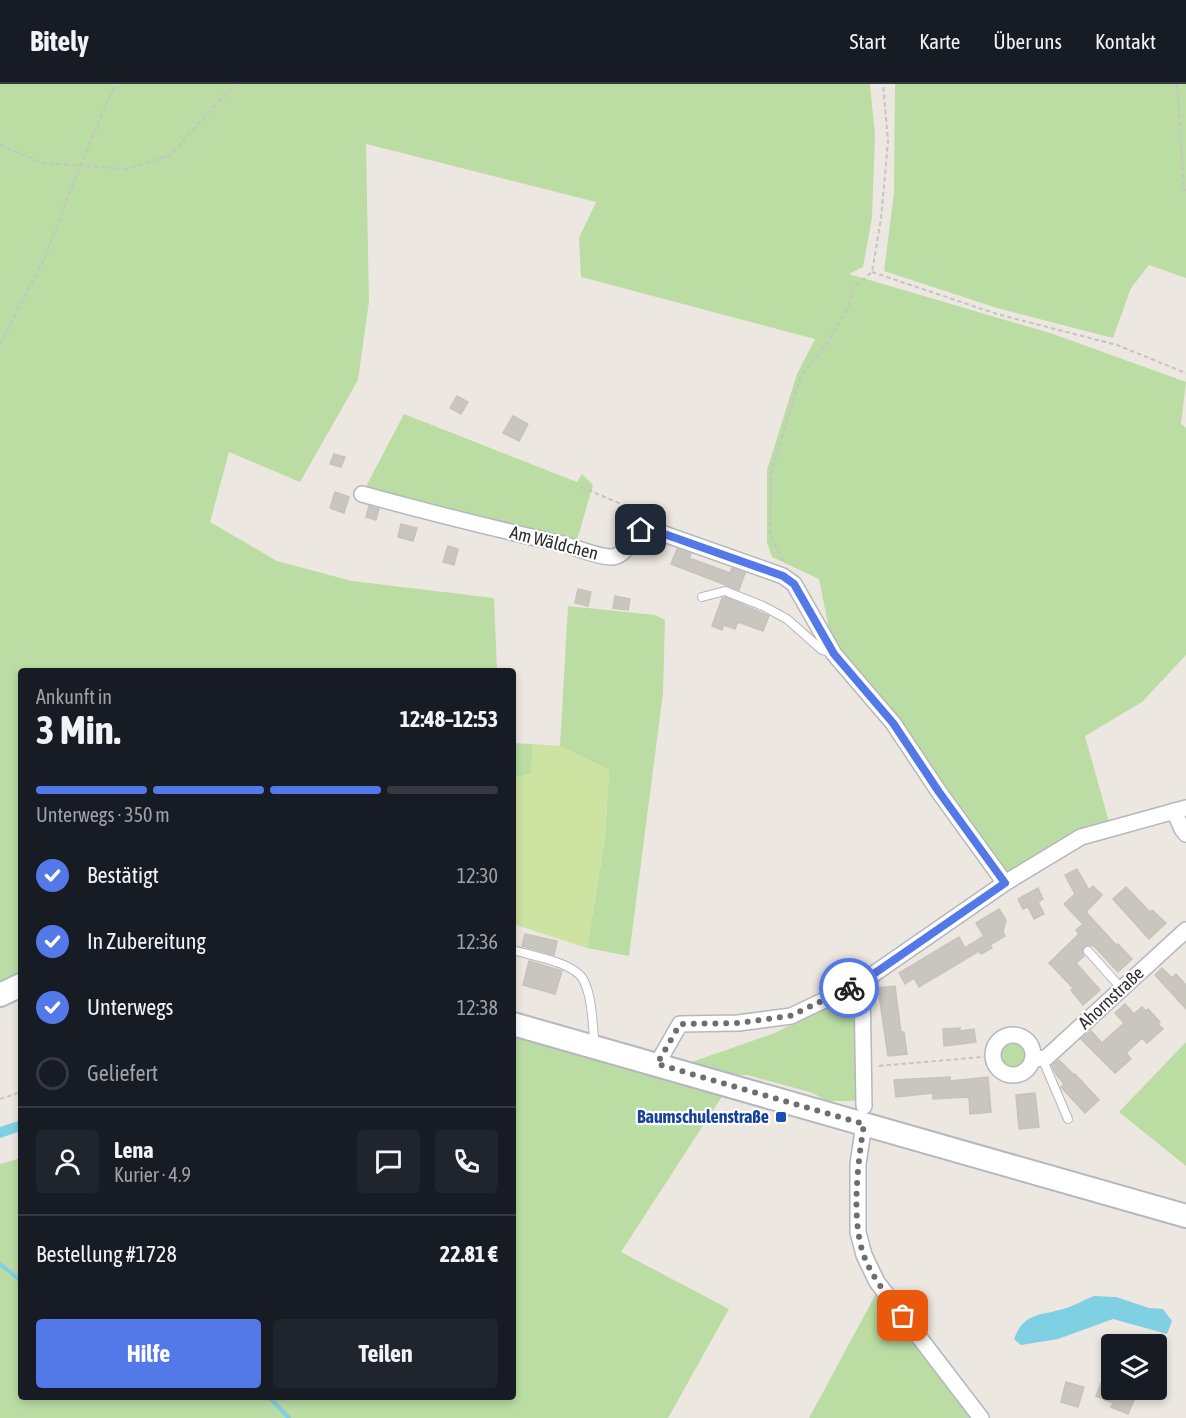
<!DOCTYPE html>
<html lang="de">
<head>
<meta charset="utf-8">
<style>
	:root { --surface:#171b24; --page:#20242c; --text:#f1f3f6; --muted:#9ea1a6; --line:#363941; --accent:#5379e8 }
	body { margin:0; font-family:"Asap Condensed",sans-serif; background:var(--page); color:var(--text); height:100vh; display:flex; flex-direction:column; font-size:22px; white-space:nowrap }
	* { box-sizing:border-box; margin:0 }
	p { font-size:20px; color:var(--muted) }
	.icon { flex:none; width:33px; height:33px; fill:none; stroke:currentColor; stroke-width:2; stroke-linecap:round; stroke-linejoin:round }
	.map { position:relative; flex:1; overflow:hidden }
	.drawer { position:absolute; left:18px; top:584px; width:498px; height:732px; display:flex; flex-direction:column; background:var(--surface); border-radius:6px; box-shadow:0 3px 9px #0003 }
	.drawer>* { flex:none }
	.controls { position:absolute; left:1101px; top:1250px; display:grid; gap:12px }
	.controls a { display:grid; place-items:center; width:66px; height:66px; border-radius:6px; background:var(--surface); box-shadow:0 3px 9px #0003; font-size:30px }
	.pin { position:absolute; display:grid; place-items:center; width:51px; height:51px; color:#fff; margin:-26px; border-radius:12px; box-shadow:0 3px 9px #0006 }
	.courier { position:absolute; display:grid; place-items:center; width:60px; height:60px; margin:-30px; border:4px solid #5379e8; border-radius:50%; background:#fff; color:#222; box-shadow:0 2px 8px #0007 }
	.head em { font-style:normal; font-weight:700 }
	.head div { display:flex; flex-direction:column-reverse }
	.head { display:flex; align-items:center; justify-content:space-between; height:102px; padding:0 18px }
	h1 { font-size:39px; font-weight:700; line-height:45px }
	.bar { display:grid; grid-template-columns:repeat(4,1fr); gap:9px 6px; align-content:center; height:72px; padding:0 18px }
	.bar i { height:8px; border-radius:4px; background:var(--line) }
	.bar .active { background:var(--accent) }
	.bar p { grid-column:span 4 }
	.line { display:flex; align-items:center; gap:15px; padding:0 18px; border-top:2px solid var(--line) }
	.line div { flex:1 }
	.round { display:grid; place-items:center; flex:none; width:63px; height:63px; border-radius:6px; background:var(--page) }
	ol { padding:0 18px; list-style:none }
	li { display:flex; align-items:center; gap:18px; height:66px }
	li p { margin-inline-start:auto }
	li .icon { padding:6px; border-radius:50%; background:var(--accent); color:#fff; stroke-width:4 }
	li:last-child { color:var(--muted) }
	li i { width:33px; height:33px; border:3px solid var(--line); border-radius:50% }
	.cta { display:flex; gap:12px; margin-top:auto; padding:12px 18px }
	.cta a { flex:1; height:69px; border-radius:6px; background:var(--accent); color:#fff; font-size:24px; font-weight:700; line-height:69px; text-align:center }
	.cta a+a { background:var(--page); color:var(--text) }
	header { display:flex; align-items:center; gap:36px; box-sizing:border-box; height:84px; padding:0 30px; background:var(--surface); border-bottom:2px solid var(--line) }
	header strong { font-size:28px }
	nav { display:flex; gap:33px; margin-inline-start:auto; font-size:21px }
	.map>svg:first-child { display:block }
</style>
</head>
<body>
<header>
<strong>Bitely</strong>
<nav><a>Start</a><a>Karte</a><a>Über uns</a><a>Kontakt</a></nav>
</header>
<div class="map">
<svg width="1186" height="1334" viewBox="0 0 1186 1334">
	<rect width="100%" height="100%" fill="#ede7e1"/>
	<g fill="#bbdda4">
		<path d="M0,0H870L875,51L872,134L863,183L849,190L1053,250L1186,298L1181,340L1186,344V571L1142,618L1085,652L1111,745L1005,799L834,570L819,495L772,473L767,458V386L797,290L815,255L581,193L579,154L596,118L366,60L369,217L358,296L300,398L229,368L210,438L277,477L352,497L494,514L497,586H21V893L0,902Z"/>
		<path d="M895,0H1186V194L1149,181L1131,204L1113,254L997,224L884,187L894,109Z"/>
		<path d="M404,330L577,398L582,390L593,401L575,463L362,410Z"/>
		<path d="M568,522L655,531L665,536L663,609L629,872L587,864L605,754L609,686L560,662Z"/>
		<path d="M513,659L533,660L531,690L514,694L513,707Z"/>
		<path d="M851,911L858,918L859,1017H826L813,1009L747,991H727L686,980L775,949L842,914Z"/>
		<path d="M513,949L723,1011L621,1168L729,1225L668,1334H0V1080L21,1074V1312H513Z"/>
		<circle cx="1012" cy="971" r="14"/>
		<path d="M1186,958V1082L1119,1028Z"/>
		<path d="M877,1208L972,1334H809Z"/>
	</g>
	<path fill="#cce3a1" d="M533,660L560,662L609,686L605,754L587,864L513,840L514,694L531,690Z"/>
	<g fill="#80d0e3">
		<path d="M21,1036V1047L0,1054V1043Z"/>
		<path d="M1094,1212L1116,1213L1149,1224L1163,1225L1172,1237L1167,1250L1113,1235L1058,1255L1021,1261L1014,1255C1024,1228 1040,1232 1063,1225C1074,1222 1084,1216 1094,1212Z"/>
	</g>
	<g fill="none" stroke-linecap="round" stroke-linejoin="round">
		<g stroke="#80d0e3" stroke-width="4">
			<path d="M0,1180L21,1197"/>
			<path d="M268,1312L289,1334"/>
		</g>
	</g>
	<g fill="#c9c5bf" stroke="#c8c2bb" stroke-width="1.5">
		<path d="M457,312L468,318L461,330L450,324Z"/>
		<path d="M513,332L528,340L519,357L503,349Z"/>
		<path d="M334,370L345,373L341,383L330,380Z"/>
		<path d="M335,408L349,413L344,429L330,424Z"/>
		<path d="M369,422L379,425L376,436L366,433Z"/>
		<path d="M401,440L417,444L413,457L398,453Z"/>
		<path d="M448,462L458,465L454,481L443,478Z"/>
		<path d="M677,465L691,470L689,474L730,489L732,484L745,489L739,506L671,480Z"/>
		<path d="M578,505L591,508L588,522L575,519Z"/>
		<path d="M615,512L630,515L628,526L613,524Z"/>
		<path d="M725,513L769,532L763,547L738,538L735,545L724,541L722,546L712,542L722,514Z"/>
		<path d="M1077,785L1089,806L1093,802L1102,811L1086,828L1117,862L1118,860L1132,875L1118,888L1094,862L1087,861L1084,863L1082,868L1084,872L1076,879L1100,906L1083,921L1071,906L1073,904L1049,879L1079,850L1076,846L1083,840L1064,820L1075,810L1065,791Z"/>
		<path d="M1126,803L1150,828L1152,826L1166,839L1149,855L1113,815Z"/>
		<path d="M1038,804L1043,815L1038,818L1044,830L1034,835L1028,823L1023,825L1018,815Z"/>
		<path d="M999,825L1006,836L1003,847L1005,852L990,861L992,864L981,870L979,867L919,903L914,894L905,900L899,889L959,853L965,864L984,852L976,839Z"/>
		<path d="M525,850L557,857L554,871L522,862Z"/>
		<path d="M529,877L562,887L555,910L523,901Z"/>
		<path d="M1162,884L1172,894L1176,890L1186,901V925L1155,891Z"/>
		<path d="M895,902L901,948H904L907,970L888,972L878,904Z"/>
		<path d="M1125,920L1134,930L1142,923L1146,927L1148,925L1160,938L1158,940L1163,945L1147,959L1142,954L1126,969L1131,975L1115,989L1081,955L1091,947L1102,959L1124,939L1115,929Z"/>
		<path d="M960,944V947L974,945L976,958L944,962L943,945Z"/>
		<path d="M1059,976L1074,991L1075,990L1099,1016L1085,1029L1061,1003L1064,1000L1056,990L1052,982Z"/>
		<path d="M950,993V997L988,993L991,1028L970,1030L969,1013L933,1015V1009L896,1013L894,996Z"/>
		<path d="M1035,1009L1039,1043L1019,1045L1016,1011Z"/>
		<path d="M1111,1273L1112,1305H1116L1115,1308L1134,1316L1128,1330L1111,1323L1113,1319L1096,1312Z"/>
		<path d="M1066,1298L1084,1303L1078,1323L1061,1318Z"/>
	</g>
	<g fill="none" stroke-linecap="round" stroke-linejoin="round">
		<defs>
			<g id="service">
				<path d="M702,513L725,507L763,522L787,535L822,566L832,569"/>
				<path d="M513,866C532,872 575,878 584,897C593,916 592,941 595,961"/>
				<path d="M1088,867L1122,905"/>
				<path d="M1042,974L1068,1035"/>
			</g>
			<g id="minor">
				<path d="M362,410C427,428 492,444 558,459C572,462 598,473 611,473C628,473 632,448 650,445L783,492L794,500L834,570L893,639L939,708L1005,799"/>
				<path d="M1174,727L1182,745L1186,750"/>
				<path d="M862,898L864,1022"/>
				<circle cx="1013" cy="971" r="20"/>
				<path d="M1033,975L1046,974L1186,846"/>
				<path d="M657,980L680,940L738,939L791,932L862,898L1005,799L1081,753L1186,724"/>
				<path d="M864,1040L858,1080V1148L864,1171L877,1198L981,1334"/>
			</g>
			<g id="secondary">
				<path d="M0,911L21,901"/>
				<path d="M513,940L1186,1132"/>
			</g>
		</defs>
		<use href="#service" stroke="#b4b7bf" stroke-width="10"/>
		<use href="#minor" stroke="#b4b7bf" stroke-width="18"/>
		<use href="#secondary" stroke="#b4b7bf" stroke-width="26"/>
		<g stroke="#c4c4c4" stroke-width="2" stroke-dasharray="4.5 3" stroke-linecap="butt">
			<path d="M1177,0L1184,105L1186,107"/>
			<path d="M0,61L43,79L127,85L170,71L235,0"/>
			<path d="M872,188L997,230L1117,261L1186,289"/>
			<path d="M0,260L45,173L80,82L115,0"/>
			<path d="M581,403L647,431"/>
			<path d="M783,477L770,451L771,389L801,291L825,262L848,224L854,203L872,188L881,135L888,57L883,0"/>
			<path d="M879,982L992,972"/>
			<path d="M0,1015L21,1008"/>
		</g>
		<use href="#service" stroke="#fff" stroke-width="8"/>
		<use href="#minor" stroke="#fff" stroke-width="15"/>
		<use href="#secondary" stroke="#fff" stroke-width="22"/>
	</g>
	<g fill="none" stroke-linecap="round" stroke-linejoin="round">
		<path stroke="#706e6c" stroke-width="6" stroke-dasharray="0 10.8" d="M849,904L790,932L738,939L680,940L657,980L864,1040C858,1078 851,1133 863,1169C871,1193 888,1212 903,1232"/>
		<path stroke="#5379e8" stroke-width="8" d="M641,446L650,445L783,492L794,500L834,570L893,639L939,708L1005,799L862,898L849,904"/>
	</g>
	<rect fill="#1a4fb4" stroke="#fff" stroke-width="2" x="775" y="1027" width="12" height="12" rx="3"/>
	<g text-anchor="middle" stroke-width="4.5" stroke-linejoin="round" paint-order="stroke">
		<g font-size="18" fill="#2d2d2d" stroke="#fff">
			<text transform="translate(554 459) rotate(14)" y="6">Am Wäldchen</text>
			<text transform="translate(1111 914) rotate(-43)" y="6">Ahornstraße</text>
		</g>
		<g font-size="18" font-weight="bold" fill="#164399" stroke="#fff" text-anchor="end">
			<text x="769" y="1039">Baumschulenstraße</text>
		</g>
	</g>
</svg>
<div class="controls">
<a><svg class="icon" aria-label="layers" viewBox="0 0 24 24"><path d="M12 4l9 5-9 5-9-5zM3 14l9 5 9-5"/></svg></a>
</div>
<div class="pin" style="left:903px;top:1232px;background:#ea580c"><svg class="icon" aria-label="bag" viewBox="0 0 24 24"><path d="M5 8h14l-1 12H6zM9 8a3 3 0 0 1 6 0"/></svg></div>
<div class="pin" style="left:641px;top:446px;background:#1f2937"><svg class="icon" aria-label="home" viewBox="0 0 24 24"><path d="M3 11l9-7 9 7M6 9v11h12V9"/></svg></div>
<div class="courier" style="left:849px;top:904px"><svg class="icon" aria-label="bike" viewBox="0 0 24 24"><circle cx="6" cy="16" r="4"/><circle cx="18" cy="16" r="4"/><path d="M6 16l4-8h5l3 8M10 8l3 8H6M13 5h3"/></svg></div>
<section class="drawer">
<div class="head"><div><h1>3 Min.</h1><p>Ankunft in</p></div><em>12:48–12:53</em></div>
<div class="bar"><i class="active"></i><i class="active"></i><i class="active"></i><i></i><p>Unterwegs · 350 m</p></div>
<ol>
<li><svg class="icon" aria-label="check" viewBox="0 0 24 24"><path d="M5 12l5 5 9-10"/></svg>Bestätigt<p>12:30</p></li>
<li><svg class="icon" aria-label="check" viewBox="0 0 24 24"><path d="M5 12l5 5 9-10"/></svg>In Zubereitung<p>12:36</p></li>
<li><svg class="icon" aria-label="check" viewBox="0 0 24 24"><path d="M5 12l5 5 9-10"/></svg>Unterwegs<p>12:38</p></li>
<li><i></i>Geliefert</li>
</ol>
<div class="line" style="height:108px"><a class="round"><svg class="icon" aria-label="person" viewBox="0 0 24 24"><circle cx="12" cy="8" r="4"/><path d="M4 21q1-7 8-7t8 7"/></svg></a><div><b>Lena</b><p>Kurier · 4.9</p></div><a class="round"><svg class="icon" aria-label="chat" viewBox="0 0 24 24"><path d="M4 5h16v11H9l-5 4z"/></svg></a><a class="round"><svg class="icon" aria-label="phone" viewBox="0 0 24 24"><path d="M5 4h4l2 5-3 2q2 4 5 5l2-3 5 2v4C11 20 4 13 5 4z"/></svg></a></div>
<div class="line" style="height:78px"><div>Bestellung #1728</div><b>22.81 €</b></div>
<div class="cta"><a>Hilfe</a><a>Teilen</a></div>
</section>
</div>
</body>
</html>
